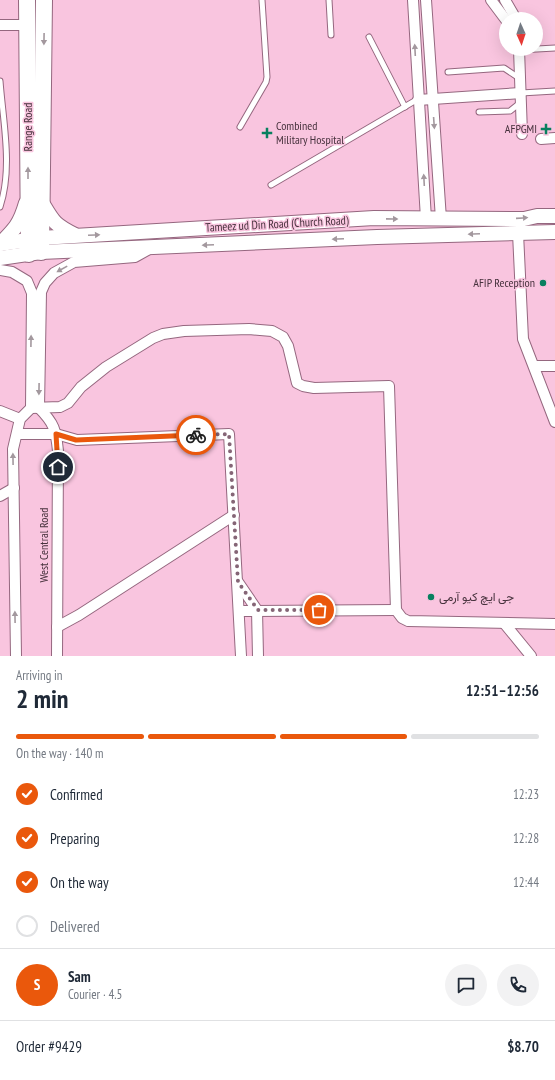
<!DOCTYPE html>
<html lang="en">
<head>
<meta charset="utf-8">
<style>
	:root { --surface:#fff; --page:#f2f2f3; --text:#1f2937; --muted:#747a83; --line:#e0e1e3; --accent:#ea580c }
	body { margin:0; font-family:"PT Sans Narrow",Vazirmatn,sans-serif; background:var(--page); color:var(--text); height:100vh; display:flex; flex-direction:column; font-size:15px; white-space:nowrap }
	* { box-sizing:border-box; margin:0 }
	p { font-size:13px; color:var(--muted) }
	.icon { flex:none; width:22px; height:22px; fill:none; stroke:currentColor; stroke-width:2; stroke-linecap:round; stroke-linejoin:round }
	.map { position:relative; height:656px; overflow:hidden }
	.drawer { display:flex; flex-direction:column; background:var(--surface); flex:1 }
	.drawer>* { flex:none }
	.needle { width:26px; rotate:177deg }
	.tools { position:absolute; left:499px; top:12px; display:grid; gap:8px }
	.tools a { display:grid; place-items:center; width:44px; height:44px; border-radius:50%; background:var(--surface); box-shadow:0 4px 16px #0002; font-size:20px }
	.pin { position:absolute; display:grid; place-items:center; width:34px; height:34px; color:#fff; margin:-17px; border:2px solid #fff; border-radius:50%; box-shadow:0 1px 4px #0007 }
	.courier { position:absolute; display:grid; place-items:center; width:40px; height:40px; margin:-20px; border:3px solid #ea580c; border-radius:50%; background:#fff; color:#222; box-shadow:0 1px 5px #0007 }
	.overview em { font-style:normal; font-weight:600 }
	.overview div { display:flex; flex-direction:column-reverse }
	.overview { display:flex; align-items:center; justify-content:space-between; height:68px; padding:0 16px }
	h1 { font-size:26px; font-weight:600; line-height:30px }
	.bar { display:grid; grid-template-columns:repeat(4,1fr); gap:6px 4px; align-content:center; height:48px; padding:0 16px }
	.bar i { height:5px; border-radius:3px; background:var(--line) }
	.bar .selected { background:var(--accent) }
	.bar p { grid-column:span 4 }
	.line { display:flex; align-items:center; gap:10px; padding:0 16px; border-top:1px solid var(--line) }
	.line div { flex:1 }
	.round { display:grid; place-items:center; flex:none; width:42px; height:42px; border-radius:21px; background:var(--page) }
	ol { padding:0 16px; list-style:none }
	li { display:flex; align-items:center; gap:12px; height:44px }
	li p { margin-inline-start:auto }
	li .icon { padding:4px; border-radius:50%; background:var(--accent); color:#fff; stroke-width:4 }
	li:last-child { color:var(--muted) }
	li i { width:22px; height:22px; border:2px solid var(--line); border-radius:50% }
	.map>svg:first-child { display:block }
</style>
</head>
<body>
<div class="map">
<svg width="555" height="656" viewBox="0 0 555 656">
	<rect width="100%" height="100%" fill="#f9c5df"/>
	<g fill="none" stroke-linecap="round" stroke-linejoin="round">
		<defs>
			<g id="service">
				<path d="M329,0L331,35"/>
				<path d="M369,37L405,107"/>
				<path d="M519,50L555,48"/>
				<path d="M448,72L504,68L519,78"/>
				<path d="M0,81C3,122 13,167 0,207"/>
				<path d="M521,93L555,91"/>
				<path d="M479,112L510,111L520,103"/>
				<path d="M240,127L266,82L267,77L262,0"/>
				<path d="M271,185L418,99"/>
			</g>
			<g id="minor">
				<path d="M413,0L426,219"/>
				<path d="M426,0L441,219"/>
				<path d="M491,0L506,20"/>
				<path d="M505,0L516,19"/>
				<path d="M0,25H27"/>
				<path d="M519,49L522,134"/>
				<path d="M418,100L521,93"/>
				<path d="M541,139L555,138"/>
				<path d="M518,233L523,339L555,422"/>
				<path d="M0,270L12,272L27,281L32,293L31,408"/>
				<path d="M534,366H555"/>
				<path d="M31,408L60,407L68,403L81,387L106,367L153,338L163,334L184,331L249,329L272,331L283,337L288,346L297,383L303,386L314,388L389,386L396,610L402,618L408,621L555,624"/>
				<path d="M39,408C54,423 56,430 58,451L57,656"/>
				<path d="M39,408L41,292L45,283L54,273L74,262L135,257L151,248"/>
				<path d="M0,411L20,419"/>
				<path d="M17,434H56L77,440L229,434L241,656"/>
				<path d="M0,496L14,488"/>
				<path d="M238,582L257,610L258,656"/>
				<path d="M239,611L396,610"/>
				<path d="M504,623L531,656"/>
				<path d="M57,627L79,615L234,515"/>
				<path d="M16,656L13,449L20,419L31,408"/>
			</g>
			<g id="secondary">
				<path d="M41,201C53,221 53,224 75,235"/>
				<path d="M0,244L41,238L374,218L524,219L537,216H555"/>
				<path d="M0,244C15,229 20,224 26,203"/>
				<path d="M0,258L41,252L377,237L555,232"/>
			</g>
			<g id="primary">
				<path d="M27,0L29,254"/>
				<path d="M41,252L44,0"/>
			</g>
		</defs>
		<use href="#service" stroke="#95677f" stroke-width="7"/>
		<use href="#minor" stroke="#95677f" stroke-width="12"/>
		<use href="#secondary" stroke="#95677f" stroke-width="16"/>
		<use href="#primary" stroke="#95677f" stroke-width="18"/>
		<use href="#service" stroke="#fff" stroke-width="5"/>
		<use href="#minor" stroke="#fff" stroke-width="10"/>
		<use href="#secondary" stroke="#fff" stroke-width="14"/>
		<use href="#primary" stroke="#fff" stroke-width="16"/>
	</g>
	<defs><path id="oneway-solid" d="M-6-.8H1V-3.2L6.5 0L1 3.2V.8H-6Z"/></defs>
	<g fill="#a3989e">
		<use href="#oneway-solid" transform="translate(44 39) rotate(91)"/>
		<use href="#oneway-solid" transform="translate(415 50) rotate(-93)"/>
		<use href="#oneway-solid" transform="translate(434 123) rotate(86)"/>
		<use href="#oneway-solid" transform="translate(28 173) rotate(-90)"/>
		<use href="#oneway-solid" transform="translate(424 180) rotate(-93)"/>
		<use href="#oneway-solid" transform="translate(522 218) rotate(-4)"/>
		<use href="#oneway-solid" transform="translate(392 219) rotate(1)"/>
		<use href="#oneway-solid" transform="translate(474 234) rotate(178)"/>
		<use href="#oneway-solid" transform="translate(94 235) rotate(-3)"/>
		<use href="#oneway-solid" transform="translate(338 239) rotate(177)"/>
		<use href="#oneway-solid" transform="translate(208 245) rotate(177)"/>
		<use href="#oneway-solid" transform="translate(62 269) rotate(151)"/>
		<use href="#oneway-solid" transform="translate(31 341) rotate(-89)"/>
		<use href="#oneway-solid" transform="translate(39 389) rotate(91)"/>
		<use href="#oneway-solid" transform="translate(13 459) rotate(-91)"/>
		<use href="#oneway-solid" transform="translate(15 617) rotate(-91)"/>
	</g>
	<g fill="none" stroke-linecap="round" stroke-linejoin="round">
		<path stroke="#856576" stroke-width="4" stroke-dasharray="0 7.2" d="M196,435L229,434L238,582L258,610H319"/>
		<path stroke="#ea580c" stroke-width="5" d="M58,467L56,434L76,440L196,435"/>
	</g>
	<g fill="#08805f" stroke="#f9c5df" stroke-width="1.5">
		<path d="M544 123h4v4h4v4h-4v4h-4v-4h-4v-4h4z"/>
		<path d="M265 127h4v4h4v4h-4v4h-4v-4h-4v-4h4z"/>
		<circle cx="543" cy="283" r="4"/>
		<circle cx="431" cy="597" r="4"/>
	</g>
	<g text-anchor="middle" stroke-width="3" stroke-linejoin="round" paint-order="stroke">
		<g font-size="12" fill="#47323d" stroke="#f9c5df" text-anchor="start">
			<text x="276" y="130">Combined<tspan x="276" dy="14">Military Hospital</tspan></text>
			<text x="537" y="133" text-anchor="end">AFPGMI</text>
			<text x="535" y="287" text-anchor="end">AFIP Reception</text>
			<text x="439" y="601">جی ایچ کیو آرمی</text>
		</g>
		<g font-size="12" fill="#47323d" stroke="#f9c5df">
			<text transform="translate(28 127) rotate(-90)" y="4">Range Road</text>
			<text transform="translate(277 224) rotate(-3)" y="4">Tameez ud Din Road (Church Road)</text>
			<text transform="translate(44 545) rotate(-90)" y="4">West Central Road</text>
		</g>
	</g>
</svg>
<div class="tools">
<a><svg class="needle" viewBox="-14 -14 28 28"><path d="M0-13l5 13h-10z" fill="#e53935"/><path d="M0 13l5-13h-10z" fill="#747a83"/></svg></a>
</div>
<div class="pin" style="left:319px;top:610px;background:#ea580c"><svg class="icon" aria-label="bag" viewBox="0 0 24 24"><path d="M5 8h14l-1 12H6zM9 8a3 3 0 0 1 6 0"/></svg></div>
<div class="pin" style="left:58px;top:467px;background:#1f2937"><svg class="icon" aria-label="home" viewBox="0 0 24 24"><path d="M3 11l9-7 9 7M6 9v11h12V9"/></svg></div>
<div class="courier" style="left:196px;top:435px"><svg class="icon" aria-label="bike" viewBox="0 0 24 24"><circle cx="6" cy="16" r="4"/><circle cx="18" cy="16" r="4"/><path d="M6 16l4-8h5l3 8M10 8l3 8H6M13 5h3"/></svg></div>
</div>
<section class="drawer">
<div class="overview"><div><h1>2 min</h1><p>Arriving in</p></div><em>12:51–12:56</em></div>
<div class="bar"><i class="selected"></i><i class="selected"></i><i class="selected"></i><i></i><p>On the way · 140 m</p></div>
<ol>
<li><svg class="icon" aria-label="check" viewBox="0 0 24 24"><path d="M5 12l5 5 9-10"/></svg>Confirmed<p>12:23</p></li>
<li><svg class="icon" aria-label="check" viewBox="0 0 24 24"><path d="M5 12l5 5 9-10"/></svg>Preparing<p>12:28</p></li>
<li><svg class="icon" aria-label="check" viewBox="0 0 24 24"><path d="M5 12l5 5 9-10"/></svg>On the way<p>12:44</p></li>
<li><i></i>Delivered</li>
</ol>
<div class="line" style="height:72px"><b class="round" style="background:var(--accent);color:#fff">S</b><div><b>Sam</b><p>Courier · 4.5</p></div><a class="round"><svg class="icon" aria-label="chat" viewBox="0 0 24 24"><path d="M4 5h16v11H9l-5 4z"/></svg></a><a class="round"><svg class="icon" aria-label="phone" viewBox="0 0 24 24"><path d="M5 4h4l2 5-3 2q2 4 5 5l2-3 5 2v4C11 20 4 13 5 4z"/></svg></a></div>
<div class="line" style="height:52px"><div>Order #9429</div><b>$8.70</b></div>
</section>
</body>
</html>
